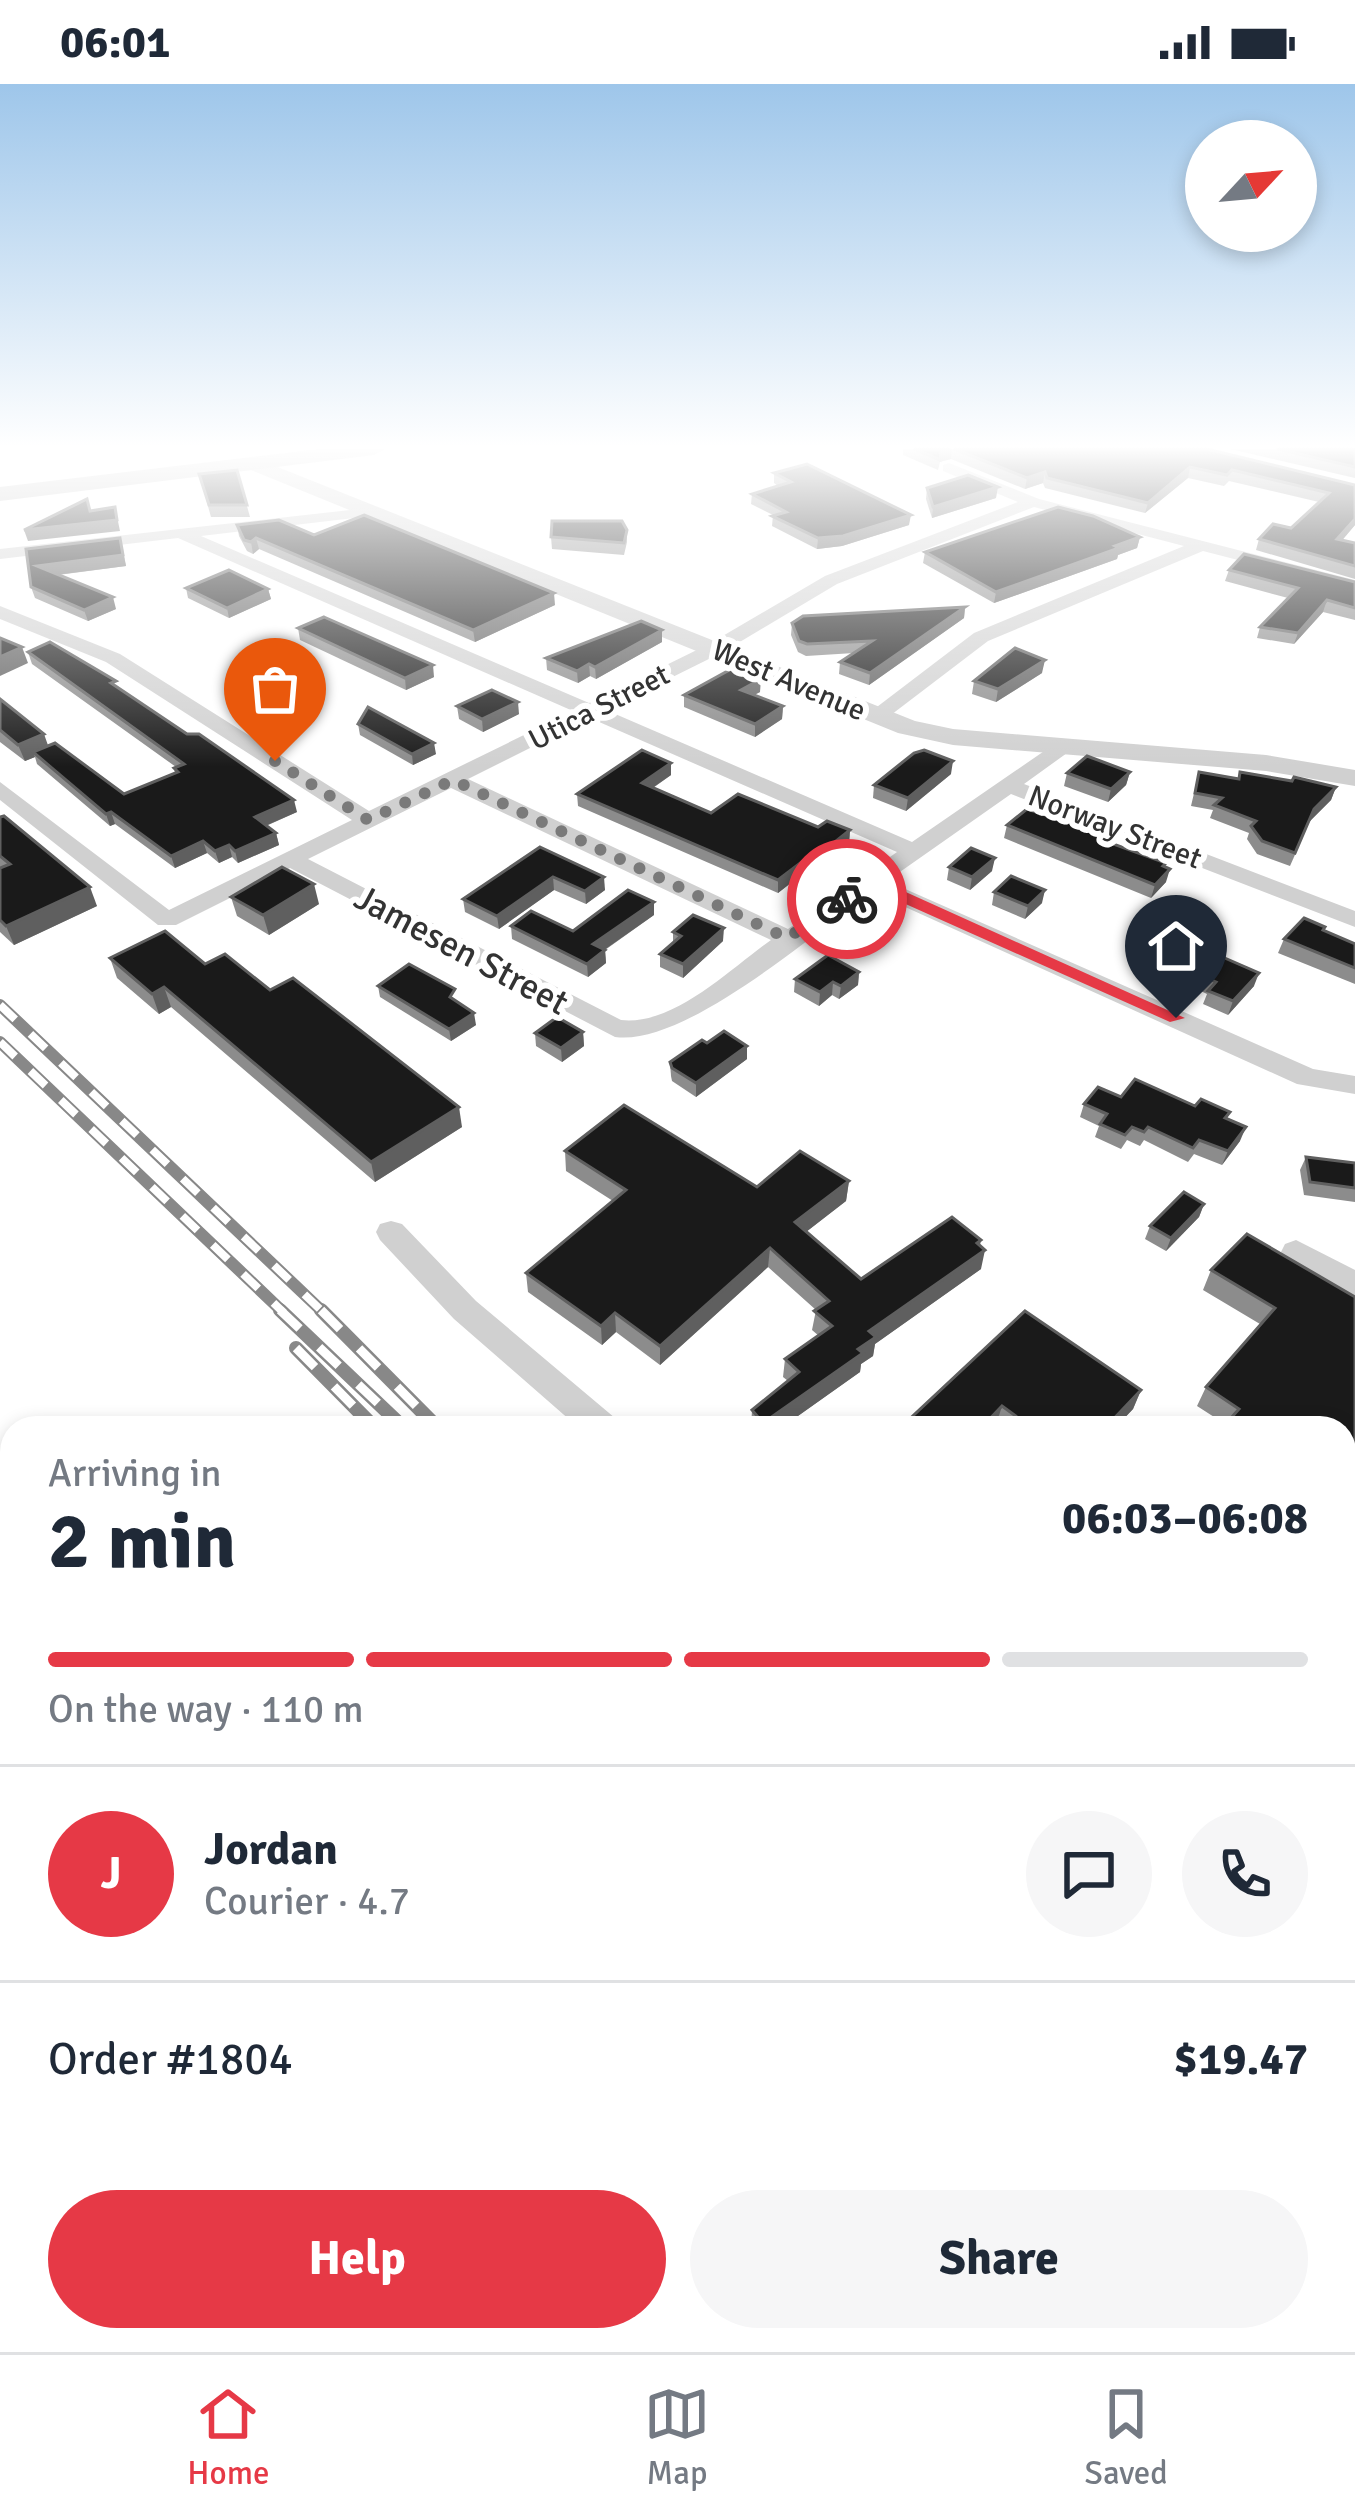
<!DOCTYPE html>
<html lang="en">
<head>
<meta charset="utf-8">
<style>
	:root { --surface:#fff; --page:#f6f6f7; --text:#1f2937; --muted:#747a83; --line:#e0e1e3; --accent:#e63946 }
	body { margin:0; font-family:Signika,sans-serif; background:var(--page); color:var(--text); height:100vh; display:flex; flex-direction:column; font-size:45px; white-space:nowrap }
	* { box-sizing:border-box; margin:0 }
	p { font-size:39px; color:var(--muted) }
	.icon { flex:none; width:66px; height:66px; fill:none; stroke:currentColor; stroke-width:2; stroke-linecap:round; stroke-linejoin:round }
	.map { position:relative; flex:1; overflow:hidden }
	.panel { position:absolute; left:0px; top:1332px; width:1356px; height:936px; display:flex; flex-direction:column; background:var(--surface); border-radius:36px 36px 0 0; box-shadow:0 6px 18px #0003 }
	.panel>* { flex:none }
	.needle { width:78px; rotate:64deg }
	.fabs { position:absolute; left:1185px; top:36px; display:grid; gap:24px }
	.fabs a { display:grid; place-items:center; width:132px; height:132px; border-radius:50%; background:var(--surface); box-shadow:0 6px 18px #0003; font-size:60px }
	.pin { position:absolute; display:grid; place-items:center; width:102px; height:102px; color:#fff; margin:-123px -51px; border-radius:50% 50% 50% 0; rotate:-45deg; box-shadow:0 0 12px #0007 }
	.pin .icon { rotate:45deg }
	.courier { position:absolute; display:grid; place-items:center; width:120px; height:120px; margin:-60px; border:9px solid #e63946; border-radius:50%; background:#fff; color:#222; box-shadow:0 3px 15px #0007 }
	.head em { font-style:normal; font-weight:800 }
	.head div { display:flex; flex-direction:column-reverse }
	.head { display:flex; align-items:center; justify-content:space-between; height:204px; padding:0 48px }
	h1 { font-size:78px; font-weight:800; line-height:90px }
	.bar { display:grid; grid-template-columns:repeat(4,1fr); gap:18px 12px; align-content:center; height:144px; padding:0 48px }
	.bar i { height:15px; border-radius:9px; background:var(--line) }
	.bar .on { background:var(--accent) }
	.bar p { grid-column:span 4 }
	.line { display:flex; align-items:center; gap:30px; padding:0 48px; border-top:3px solid var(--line) }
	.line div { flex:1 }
	.round { display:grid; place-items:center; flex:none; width:126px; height:126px; border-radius:63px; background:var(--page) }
	.action { display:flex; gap:24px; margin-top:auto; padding:24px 48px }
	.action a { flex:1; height:138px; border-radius:72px; background:var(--accent); color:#fff; font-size:48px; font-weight:800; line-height:138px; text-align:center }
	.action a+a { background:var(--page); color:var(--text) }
	.status { display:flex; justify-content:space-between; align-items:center; height:84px; padding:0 60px; background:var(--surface); direction:ltr }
	.status svg { height:33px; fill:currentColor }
	.tabs { display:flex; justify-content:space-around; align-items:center; height:168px; border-top:3px solid var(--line); background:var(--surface); font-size:33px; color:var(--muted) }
	.tabs a { display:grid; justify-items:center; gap:6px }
	.tabs .on { color:var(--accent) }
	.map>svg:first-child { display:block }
</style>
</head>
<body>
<div class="status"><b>06:01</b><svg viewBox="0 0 49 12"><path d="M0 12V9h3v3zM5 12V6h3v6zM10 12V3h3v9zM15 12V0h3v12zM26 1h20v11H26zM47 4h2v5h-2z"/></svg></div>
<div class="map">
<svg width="1355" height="2268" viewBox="0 0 1355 2268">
	<rect width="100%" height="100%" fill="#fff"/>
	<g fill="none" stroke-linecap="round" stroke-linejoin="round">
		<g fill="#d0d0d0" fill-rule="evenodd">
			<path d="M949,379L1039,415L1355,496V506L1203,467L988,557L883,637H869V629L974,549L1184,462L1034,423L837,500L723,568L606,626L912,758L1053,661H1067V669L1024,700L1355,827V843L1011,710L887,797L1313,985L1355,992V1010L1297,1000L872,808C814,849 684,963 615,953L290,784L176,841H158L0,716V698L169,826L352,736L106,578L0,535V522L120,570L369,727L573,627L178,454L0,475V465L377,423L379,427L371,432L201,452L589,619L709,560L825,492L1018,418L943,387V381ZM590,634L897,768L788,845L468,695ZM451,704L771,856C731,884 674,942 621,936L308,775Z"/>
			<path d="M391,1137L402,1140L476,1217L615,1334L620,1344H579L454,1235L380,1156L376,1148L380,1140Z"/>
			<path d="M1296,1156L1355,1186V1213L1285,1176L1281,1168L1285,1160Z"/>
			<path d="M1355,1445V1489L1344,1494V1449Z"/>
			<path d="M1344,1967L1355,1971V2022L1344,2018Z"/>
		</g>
		<path fill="#d0d0d0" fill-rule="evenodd" d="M246,376H260L915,637L953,645L1266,671L1355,686V702L1266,687L953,661L898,649L246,384Z"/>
		<path fill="#bdbdbd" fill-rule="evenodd" d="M319,365H385L374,371L0,417V403Z"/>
		<g fill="#9a9a9a" fill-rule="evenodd">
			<path d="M0,1671L12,1676V1779L0,1774Z"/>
			<path d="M0,1944L12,1949V2064L0,2059Z"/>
			<path d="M44,2256H136L140,2268H48Z"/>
			<path d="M159,2256H251L256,2268H164Z"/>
		</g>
		<defs>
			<g id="rail-far2">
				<path d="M0,921L324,1229"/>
				<path d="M0,958L284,1229"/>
			</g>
			<g id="rail-far1">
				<path d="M280,1226L404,1344"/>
				<path d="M321,1226L438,1344"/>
				<path d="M296,1264L375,1344"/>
			</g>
			<g id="rail">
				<path d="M1344,2222L1355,2233"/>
				<path d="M1301,2256L1313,2268"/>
				<path d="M1340,2256L1353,2268"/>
			</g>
		</defs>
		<use href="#rail-far2" stroke="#888" stroke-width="12"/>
		<use href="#rail-far1" stroke="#888" stroke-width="14"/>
		<use href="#rail" stroke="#888" stroke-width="16"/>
		<use href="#rail-far2" stroke="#fff" stroke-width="8" stroke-dasharray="21" stroke-linecap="butt"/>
		<use href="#rail-far1" stroke="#fff" stroke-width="9" stroke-dasharray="27" stroke-linecap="butt"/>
		<use href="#rail" stroke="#fff" stroke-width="12" stroke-dasharray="34" stroke-linecap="butt"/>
	</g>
	<g fill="#8c8c8c">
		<path d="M903,365H1207L1355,401V441L1342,456L1355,459V495L1256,466L1259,455L1291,444L1319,418L1229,397L1224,402L1188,394L1145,429L1045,404L1043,399L1025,405L951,375L940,378L938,386L903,371Z"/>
		<path d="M1230,365H1355V394Z"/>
		<path d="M237,386L250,433H211L199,390Z"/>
		<path d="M774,389L909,441L842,462L817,465L772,442L773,431L751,420L752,410L778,402L774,399Z"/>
		<path d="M927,404L996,414L932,434L926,415Z"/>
		<path d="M237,441L314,451L555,521L475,558L259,465L253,470L247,467L239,452Z"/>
		<path d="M627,446V458L624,471L552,465L551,453Z"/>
		<path d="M1140,453L1137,464L1118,471L1117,475L994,519L923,479L925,468Z"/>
		<path d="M26,465H123L126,482L58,491L116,525L88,537L35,514L31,503Z"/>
		<path d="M1229,486L1355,498V536L1323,528L1294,560L1257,554L1260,543L1288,514L1225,497Z"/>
		<path d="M186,504L268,505L271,515L229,534L188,514Z"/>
		<path d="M965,523L964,534L869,601L839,590L840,578L854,569L806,572L798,568L791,551L792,539Z"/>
		<path d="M298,544L434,593L406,606L300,556Z"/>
		<path d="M662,546V558L596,595L590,592L578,599L547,586L546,574Z"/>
		<path d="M28,568L118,604L297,728L266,742L276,749L279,761L238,779L232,773L219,779L207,769L175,784L115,740L110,742L37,680L35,673L25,677L0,658V615L48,662L124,710L175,689L174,684L176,683L32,580Z"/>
		<path d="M1042,589L996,618L972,610L974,597Z"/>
		<path d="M760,608L754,611L783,622L782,635L755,653L684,623V611Z"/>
		<path d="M457,622L519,630L483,648L459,635Z"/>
		<path d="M358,640L436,670L413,681L360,651Z"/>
		<path d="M671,679V691L653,704L711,729L850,746L849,759L820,782L815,780L778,809L578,722L577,710Z"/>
		<path d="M1130,688L1126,701L1108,718L1064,702L1067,689Z"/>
		<path d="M1199,688L1238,695L1240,688L1336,703L1331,716L1309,738L1290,782L1257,770L1247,755L1249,749L1210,734L1213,726L1191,722Z"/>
		<path d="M951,690L906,727L873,714L874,701Z"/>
		<path d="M0,733L97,822L14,861L0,848Z"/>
		<path d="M1007,741L1107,751L1105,757L1165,783L1166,798L1151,814L1004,754Z"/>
		<path d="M540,763L605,806L586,820L554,806L499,845L465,828L463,815Z"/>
		<path d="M949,783L992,787L970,806L947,796Z"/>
		<path d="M994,808L1042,819L1025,835L992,821Z"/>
		<path d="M231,813L319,820L269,851L237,832Z"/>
		<path d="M654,831L605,866L606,879L588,893L512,855L511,842L573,847Z"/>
		<path d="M1324,846L1355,860V900L1278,869L1284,855Z"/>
		<path d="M673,848L723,857L683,894L660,883V870L673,858Z"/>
		<path d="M110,874L205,880L270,906L462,1043L375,1098L171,923L159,930L117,894Z"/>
		<path d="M1185,884L1254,902L1228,931L1203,920L1207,910L1180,897Z"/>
		<path d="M859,888L858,901L839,915L832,911L819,922L794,908L795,895Z"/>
		<path d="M378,902L457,917L476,941L451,957L380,913Z"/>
		<path d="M583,948L584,962L562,978L536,962L535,949Z"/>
		<path d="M747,975L696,1013L672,997L671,992L670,978Z"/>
		<path d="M1084,1020L1195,1022L1230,1028L1227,1035L1240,1057L1222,1081L1194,1070L1188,1078L1144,1056L1140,1062L1127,1056L1121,1065L1095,1053L1099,1042L1080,1033Z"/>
		<path d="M565,1067L757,1103L849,1097L846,1117L806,1148L861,1195L980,1161L981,1185L875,1260L873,1272L861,1280L860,1288L781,1344H751L752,1326L788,1297L783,1293L785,1275L819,1252L812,1246L816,1226L768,1183L660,1281L616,1248L602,1261L528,1208L526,1189L613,1117L566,1087Z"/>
		<path d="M1306,1073L1355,1079V1118L1304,1111L1300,1086Z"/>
		<path d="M1204,1120L1199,1133L1166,1167L1145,1155L1150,1142Z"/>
		<path d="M1247,1150L1344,1385L1225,1340L1197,1322L1206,1303L1260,1240L1203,1206L1211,1186Z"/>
		<path d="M1025,1227L1141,1306L1133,1325L1115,1344H1001L996,1341Z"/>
		<path d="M1355,1589V1682L1344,1674V1602Z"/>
		<path d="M1355,1737V1836L1345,1827Z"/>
	</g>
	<g fill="#5f5f5f">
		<path d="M952,365L951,375L939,378L941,368Z"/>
		<path d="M1190,383L1188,394L1145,429L1148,419Z"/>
		<path d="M1045,388L1043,399L1025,405L1027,394Z"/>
		<path d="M998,403L996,414L932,434L933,423Z"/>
		<path d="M115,423L120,447L28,457L24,446L93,438Z"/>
		<path d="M911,431L909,441L842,462L817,465L818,454Z"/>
		<path d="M1355,435V441L1334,466L1337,455Z"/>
		<path d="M1140,453L1137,464L1118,471L1117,475L994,519L996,508Z"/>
		<path d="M120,454L126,482L40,493L37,482Z"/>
		<path d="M256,454L259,465L253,470L251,458Z"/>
		<path d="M268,505L271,515L229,534L227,524Z"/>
		<path d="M554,509L555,521L475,558L473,546Z"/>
		<path d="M113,513L116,525L88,537L84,526Z"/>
		<path d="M1327,516L1323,528L1294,560L1298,549Z"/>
		<path d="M965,523L964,534L869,601L870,589Z"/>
		<path d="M662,546V558L596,595L595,583Z"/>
		<path d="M22,563L28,579L0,592V573Z"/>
		<path d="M1045,576L1042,589L996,618L998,605Z"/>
		<path d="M589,580L590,592L578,599L577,587Z"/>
		<path d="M433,581L434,593L406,606L405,594Z"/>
		<path d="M761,595L760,608L740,618L741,606Z"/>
		<path d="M518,618L519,630L483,648L482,635Z"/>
		<path d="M783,622L782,635L755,653V640Z"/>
		<path d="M44,650L50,667L33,668L35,673L25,677L18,661Z"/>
		<path d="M434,659L436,670L413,681L412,670Z"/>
		<path d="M953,677L951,690L906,727L908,714Z"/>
		<path d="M671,679V691L642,711V699Z"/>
		<path d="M1130,688L1126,701L1108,718L1111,705Z"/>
		<path d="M1336,703L1331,716L1309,738L1290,782L1314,725Z"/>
		<path d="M294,716L297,728L258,745L255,733Z"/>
		<path d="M111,728L115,740L110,742L106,730Z"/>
		<path d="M850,746L849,759L820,782L821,769Z"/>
		<path d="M276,749L279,761L238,779L235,767Z"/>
		<path d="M203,757L207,769L175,784L171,772Z"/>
		<path d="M229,761L232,773L219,779L215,767Z"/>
		<path d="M816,767L815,780L778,809V796Z"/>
		<path d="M995,774L992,787L970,806L972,793Z"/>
		<path d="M1170,785L1166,798L1151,814L1155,801Z"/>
		<path d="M553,793L554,806L499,845L497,832Z"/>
		<path d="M604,793L605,806L586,820L585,807Z"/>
		<path d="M314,800L319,820L269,851L263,831Z"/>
		<path d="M90,803L97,822L14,861L6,842Z"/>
		<path d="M1045,806L1042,819L1025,835L1028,822Z"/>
		<path d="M654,818V831L594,873L593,860Z"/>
		<path d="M724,844L723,857L683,894V880Z"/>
		<path d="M605,866L606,879L588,893L587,880Z"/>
		<path d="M859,888L858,901L839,915L841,902Z"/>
		<path d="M1259,889L1254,902L1228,931L1233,917Z"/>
		<path d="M833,898L832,911L819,922L820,908Z"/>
		<path d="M164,903L171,923L159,930L152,910Z"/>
		<path d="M474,929L476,941L451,957L449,945Z"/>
		<path d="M583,948L584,962L562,978L561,964Z"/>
		<path d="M747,962V975L696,1013V999Z"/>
		<path d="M459,1023L462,1043L375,1098L371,1078Z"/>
		<path d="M1246,1043L1240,1057L1222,1081L1228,1067Z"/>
		<path d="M849,1097L846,1117L793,1158L795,1138Z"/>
		<path d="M1204,1120L1199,1133L1166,1167L1171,1154Z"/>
		<path d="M981,1156L978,1171L985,1166L981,1185L875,1260L873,1272L861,1280L860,1288L781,1344H762L763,1339L858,1265L869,1247Z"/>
		<path d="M770,1164L768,1183L660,1281V1262Z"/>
		<path d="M615,1229L616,1248L602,1261L601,1242Z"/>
		<path d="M1141,1306L1133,1325L1115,1344H1105Z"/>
		<path d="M1002,1322L996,1341L993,1344H981Z"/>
	</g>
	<g fill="#1a1a1a" stroke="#5f5f5f" stroke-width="3">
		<path d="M914,365H950L941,368L940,376Z"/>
		<path d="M954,365H1207L1355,401V435L1337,455L1355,459V482L1259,455L1273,440L1291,444L1329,409L1232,386L1227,391L1190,383L1148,419L1047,394L1045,388L1027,394Z"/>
		<path d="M1277,365H1355V383Z"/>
		<path d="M807,380L911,431L843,452L818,454L772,432L786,428L752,410L791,398L774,389Z"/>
		<path d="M237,386L247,421H209L199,390Z"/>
		<path d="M968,391L998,403L933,423L927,404Z"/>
		<path d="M87,415L90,427L115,423L117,436L24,446Z"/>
		<path d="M1058,423L1093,432L1140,453L1115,462L1119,464L996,508L925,468Z"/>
		<path d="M364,431L554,509L473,546L256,454L251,458L244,456L237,441L279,436L314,451Z"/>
		<path d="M552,437H622L627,446L624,459L551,453Z"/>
		<path d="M120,454L123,471L37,482L113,513L84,526L31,503L26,465Z"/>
		<path d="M1244,470L1355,498V524L1327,516L1298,549L1260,543L1298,504L1229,486Z"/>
		<path d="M229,486L268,505L227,524L186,504Z"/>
		<path d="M965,523L870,589L840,578L872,557L807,560L799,557L792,539L803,532Z"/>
		<path d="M324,533L433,581L405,594L298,544Z"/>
		<path d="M641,537L662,546L595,583L589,580L577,587L546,574Z"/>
		<path d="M0,554L22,563L0,573Z"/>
		<path d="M50,558L116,597L111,599L187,650H199L294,716L255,733L276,749L235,767L229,761L215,767L203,757L171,772L111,728L106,730L33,668L55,659L124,710L178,688L174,684L184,680L28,568Z"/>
		<path d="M1015,564L1045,576L998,605L974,597Z"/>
		<path d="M735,583L761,595L741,606L783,622L755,640L684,611Z"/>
		<path d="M492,606L518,618L482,635L457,622Z"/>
		<path d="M0,615L44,650L18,661L0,646Z"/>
		<path d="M368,623L434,659L412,670L358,640Z"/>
		<path d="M642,666L671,679L642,699L711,729L738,710L818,743L827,737L850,746L821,769L816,767L778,796L577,710Z"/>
		<path d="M924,666L953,677L908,714L874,701L914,669Z"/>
		<path d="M1087,672L1130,688L1111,705L1067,689Z"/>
		<path d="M1199,688L1239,695L1240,688L1292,697L1294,693L1336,703L1314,725L1295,769L1262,757L1251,742L1256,737L1214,721L1222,714L1195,709Z"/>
		<path d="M1027,725L1107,751L1102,756L1166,779L1163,782L1170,785L1155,801L1007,741Z"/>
		<path d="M4,732L90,803L6,842L0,836V784L10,780L0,772V733Z"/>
		<path d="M540,763L604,793L585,807L553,793L497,832L463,815Z"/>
		<path d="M971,764L995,774L972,793L949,783Z"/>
		<path d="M282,783L314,800L263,831L231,813Z"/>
		<path d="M1011,792L1045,806L1028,822L994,808Z"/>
		<path d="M628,806L654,818L593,860L605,866L587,880L511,842L531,827L573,847Z"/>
		<path d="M693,831L724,844L683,880L660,870L681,852L673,848Z"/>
		<path d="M1304,834L1325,843L1323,846L1355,860V884L1284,855Z"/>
		<path d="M165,847L205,880L225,870L270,906L293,894L459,1023L371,1078L164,903L152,910L110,874Z"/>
		<path d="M1204,865L1259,889L1233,917L1208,907L1216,898L1185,884Z"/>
		<path d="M828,871L859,888L841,902L833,898L820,908L795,895Z"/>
		<path d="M409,880L455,905L450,913L474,929L449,945L378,902Z"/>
		<path d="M557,933L583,948L561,964L535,949Z"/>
		<path d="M724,947L747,962L696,999L672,984L670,978L702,956L707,959Z"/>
		<path d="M1135,995L1195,1022L1201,1015L1230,1028L1225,1034L1246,1043L1228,1067L1199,1056L1193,1064L1148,1043L1144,1048L1132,1043L1125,1051L1100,1040L1107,1030L1084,1020L1098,1003L1121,1013Z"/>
		<path d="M624,1021L757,1103L800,1067L849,1097L795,1138L861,1195L952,1133L981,1156L977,1159L985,1166L869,1247L876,1253L858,1265L863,1269L763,1339L752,1326L799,1288L785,1275L832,1242L814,1227L829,1217L770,1164L660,1262L615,1229L601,1242L526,1189L626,1106L565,1067Z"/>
		<path d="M1306,1073L1355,1079V1104L1310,1098Z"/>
		<path d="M1184,1108L1204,1120L1171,1154L1150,1142Z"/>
		<path d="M1247,1150L1355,1213V1368L1344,1383V1344H1222L1239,1325L1206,1303L1275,1224L1211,1186Z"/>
		<path d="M1025,1227L1141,1306L1105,1344H1032L1002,1322L981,1344H900Z"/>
		<path d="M1355,1589V1656L1344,1648V1605Z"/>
		<path d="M1344,1728L1355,1737V1811L1344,1828Z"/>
	</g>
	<linearGradient id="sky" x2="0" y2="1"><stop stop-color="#9ec6ea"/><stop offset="0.53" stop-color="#fff"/><stop offset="1" stop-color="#fff" stop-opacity="0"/></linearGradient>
	<rect width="1355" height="683" fill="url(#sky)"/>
	<path fill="#e63946" d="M866,795H877L1185,934L1170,938L872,805L852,818H841V812Z"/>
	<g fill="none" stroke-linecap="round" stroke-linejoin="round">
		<path stroke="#7a7a7a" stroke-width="12" stroke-dasharray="0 21.6" d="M275,677L368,736L453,696L787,854L847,815"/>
	</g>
	<g text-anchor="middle" stroke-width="12" stroke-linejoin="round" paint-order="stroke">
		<g font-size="30" fill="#333" stroke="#fff">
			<text transform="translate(789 596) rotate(23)" y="10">West Avenue</text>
			<text transform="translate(599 623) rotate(-27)" y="10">Utica Street</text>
			<text transform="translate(1115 743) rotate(21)" y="10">Norway Street</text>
		</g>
		<g font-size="36" fill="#333" stroke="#fff">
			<text transform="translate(462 865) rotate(28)" y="13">Jamesen Street</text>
		</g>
	</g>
</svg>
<div class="fabs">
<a><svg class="needle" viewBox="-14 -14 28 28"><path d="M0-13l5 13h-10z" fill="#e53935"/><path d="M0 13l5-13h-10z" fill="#747a83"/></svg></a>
</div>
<div class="pin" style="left:275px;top:677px;background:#ea580c"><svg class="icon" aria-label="bag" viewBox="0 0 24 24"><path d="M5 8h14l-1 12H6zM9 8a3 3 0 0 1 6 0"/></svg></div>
<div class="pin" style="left:1176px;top:934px;background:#1f2937"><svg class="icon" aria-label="home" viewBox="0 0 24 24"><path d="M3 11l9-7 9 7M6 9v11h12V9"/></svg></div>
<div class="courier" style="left:847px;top:815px"><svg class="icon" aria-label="bike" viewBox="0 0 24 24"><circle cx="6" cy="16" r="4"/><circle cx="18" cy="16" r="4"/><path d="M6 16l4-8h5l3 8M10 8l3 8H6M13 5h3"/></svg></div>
<section class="panel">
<div class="head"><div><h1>2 min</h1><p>Arriving in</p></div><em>06:03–06:08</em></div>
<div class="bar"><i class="on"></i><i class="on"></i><i class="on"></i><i></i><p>On the way · 110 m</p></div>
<div class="line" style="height:216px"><b class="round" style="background:var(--accent);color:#fff">J</b><div><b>Jordan</b><p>Courier · 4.7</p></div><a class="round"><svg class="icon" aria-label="chat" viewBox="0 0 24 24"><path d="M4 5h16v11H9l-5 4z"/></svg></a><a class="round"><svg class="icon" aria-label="phone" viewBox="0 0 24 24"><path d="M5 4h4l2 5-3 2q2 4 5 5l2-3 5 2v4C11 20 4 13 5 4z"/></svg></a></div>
<div class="line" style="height:156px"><div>Order #1804</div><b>$19.47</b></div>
<div class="action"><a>Help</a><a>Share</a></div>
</section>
</div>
<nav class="tabs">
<a class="on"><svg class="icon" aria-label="home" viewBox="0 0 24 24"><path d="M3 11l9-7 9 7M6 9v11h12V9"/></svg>Home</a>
<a><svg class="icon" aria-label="map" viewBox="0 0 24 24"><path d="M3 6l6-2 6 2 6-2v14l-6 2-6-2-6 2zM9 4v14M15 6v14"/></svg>Map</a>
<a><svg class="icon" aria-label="saved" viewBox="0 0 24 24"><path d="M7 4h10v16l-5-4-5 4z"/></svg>Saved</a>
</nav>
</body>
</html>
